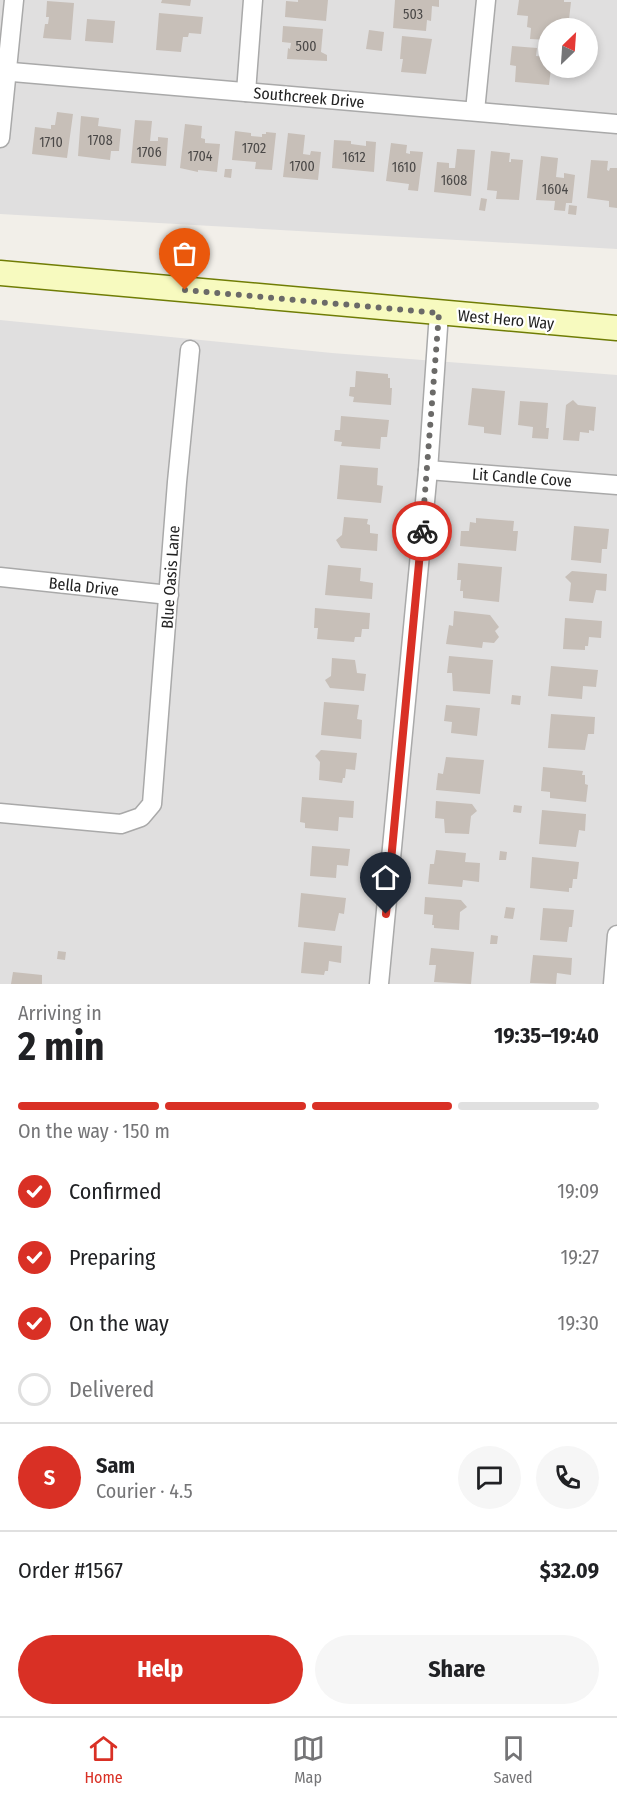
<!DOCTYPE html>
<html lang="en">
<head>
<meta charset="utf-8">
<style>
	:root { --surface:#fff; --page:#f6f6f6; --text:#202124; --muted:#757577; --line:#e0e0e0; --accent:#d93025 }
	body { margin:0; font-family:"Fira Sans Condensed",sans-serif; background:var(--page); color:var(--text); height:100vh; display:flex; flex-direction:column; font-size:22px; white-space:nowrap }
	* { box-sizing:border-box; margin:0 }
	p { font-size:20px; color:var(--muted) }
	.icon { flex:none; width:33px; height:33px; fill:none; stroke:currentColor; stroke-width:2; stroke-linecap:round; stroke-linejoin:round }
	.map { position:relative; height:984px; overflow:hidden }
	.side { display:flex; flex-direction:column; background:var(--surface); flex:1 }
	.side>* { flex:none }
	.needle { width:39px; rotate:25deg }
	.controls { position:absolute; left:538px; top:18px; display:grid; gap:12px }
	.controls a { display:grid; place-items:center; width:60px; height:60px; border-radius:50%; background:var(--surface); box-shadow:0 3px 9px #0003; font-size:30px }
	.pin { position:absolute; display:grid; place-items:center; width:51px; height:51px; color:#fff; margin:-62px -26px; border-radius:50% 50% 50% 0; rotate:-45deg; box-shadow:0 0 6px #0007 }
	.pin .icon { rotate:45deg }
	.courier { position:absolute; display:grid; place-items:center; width:60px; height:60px; margin:-30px; border:4px solid #d93025; border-radius:50%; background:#fff; color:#222; box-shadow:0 2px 8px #0007 }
	.overview em { font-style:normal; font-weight:700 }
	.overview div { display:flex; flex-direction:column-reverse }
	.overview { display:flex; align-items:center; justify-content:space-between; height:102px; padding:0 18px }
	h1 { font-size:39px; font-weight:700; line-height:45px }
	.bar { display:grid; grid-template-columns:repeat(4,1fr); gap:9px 6px; align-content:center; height:72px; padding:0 18px }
	.bar i { height:8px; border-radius:4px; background:var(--line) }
	.bar .on { background:var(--accent) }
	.bar p { grid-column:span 4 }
	.line { display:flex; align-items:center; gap:15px; padding:0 18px; border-top:2px solid var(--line) }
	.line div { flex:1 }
	.round { display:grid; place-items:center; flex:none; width:63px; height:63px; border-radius:32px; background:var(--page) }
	ol { padding:0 18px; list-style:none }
	li { display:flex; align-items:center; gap:18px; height:66px }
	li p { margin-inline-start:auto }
	li .icon { padding:6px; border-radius:50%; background:var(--accent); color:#fff; stroke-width:4 }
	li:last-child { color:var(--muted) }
	li i { width:33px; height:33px; border:3px solid var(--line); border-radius:50% }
	.action { display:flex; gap:12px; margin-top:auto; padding:12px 18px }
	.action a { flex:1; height:69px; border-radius:36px; background:var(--accent); color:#fff; font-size:24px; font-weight:700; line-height:69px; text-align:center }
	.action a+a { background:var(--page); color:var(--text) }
	.tab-bar { display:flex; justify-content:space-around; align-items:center; height:84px; border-top:2px solid var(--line); background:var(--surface); font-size:16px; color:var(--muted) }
	.tab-bar a { display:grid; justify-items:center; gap:3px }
	.tab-bar .on { color:var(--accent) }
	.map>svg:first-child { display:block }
</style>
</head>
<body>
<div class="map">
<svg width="617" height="984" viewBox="0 0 617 984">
	<rect width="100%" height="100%" fill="#f2efe9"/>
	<g fill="#e0dfdf" fill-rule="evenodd">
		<path d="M0,0H617V249L0,214ZM549,28H588V68H549Z"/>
		<path d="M0,320L332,353L617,375V984H0Z"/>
	</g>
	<g fill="#c7bfb8">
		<path d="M162,0H191L190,6L161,3Z"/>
		<path d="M298,0H328L326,21L285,17L286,1L298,2Z"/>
		<path d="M395,0H439V7L432,6L431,21L427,20L426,31L393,28Z"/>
		<path d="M519,0H564V2H571L568,28H549V40L530,39L531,28L527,27L528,16L517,15Z"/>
		<path d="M47,1L74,3L71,40L43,38L45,24H48L49,17H46Z"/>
		<path d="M159,13L203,17L201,34L189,33L188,37H183L181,52L156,50Z"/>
		<path d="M87,19L115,21L113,43L85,41Z"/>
		<path d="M283,26L323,29L321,52L327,55V61L287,59L288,48L290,49L291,43L282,42Z"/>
		<path d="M369,30L384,32L382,51L366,49Z"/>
		<path d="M402,36L432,39L426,74L401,72L403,59H400Z"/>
		<path d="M512,46L537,48L536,56L549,57V68H551L549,85L515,82L516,66L510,65Z"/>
		<path d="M57,112L73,114L67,158L32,154L35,127L51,129V125H55Z"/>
		<path d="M81,116L99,118L98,126L121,129L119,151H111L110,160L78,156Z"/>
		<path d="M135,120L152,121L150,141H158V137L168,138L166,166L131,163Z"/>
		<path d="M185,124L202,126L201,138L205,139V143L220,144L217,172L198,170V172L180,168Z"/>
		<path d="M235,131L251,133V136L262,137V134H266V132L276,133L272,170L255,169L256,162L232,160Z"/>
		<path d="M288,133L305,135L303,154L310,155L311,151L321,152L318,180L283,177Z"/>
		<path d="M334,140L351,141V144L366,146V141L376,142L374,172L332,168Z"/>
		<path d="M391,143L407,145L406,153L410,154V151L423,152L418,191L408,190L409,184L386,181Z"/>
		<path d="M457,149L475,150L471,196L434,192L437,162L449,163V168H455Z"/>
		<path d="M491,151L510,153L509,162H511V159L523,160L519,200L496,199L497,191L487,190Z"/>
		<path d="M541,156L558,158L556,177L564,178V173L575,175L572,203H566L565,211L554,210L555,201L536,200Z"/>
		<path d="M591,160L608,161L607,170L609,171L610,168H617V208L609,207V201L587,198Z"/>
		<path d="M225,169H232L231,178L224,177Z"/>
		<path d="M481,198L487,199L485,211L479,210Z"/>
		<path d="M569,205L577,206L576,215L568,214Z"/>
		<path d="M356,371L388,374V378H390V388H392L391,405L353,402L354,397L349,396L350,387H355Z"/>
		<path d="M472,388L505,391L501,435L484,433V427L468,425Z"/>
		<path d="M573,400L578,405L596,407L594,431L589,430V433L580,432L579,441L563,440L566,405Z"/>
		<path d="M520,401L548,403L546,428H549L548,439L532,438L533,427L518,425Z"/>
		<path d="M341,416L389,420L387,437H381L380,449L341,446L342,442L334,441L335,430H340Z"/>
		<path d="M340,465L378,468L377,485L383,486L381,503L337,499Z"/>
		<path d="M344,517L368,519L367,524L370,525V533L378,534L377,551L341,548L336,540L342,535Z"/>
		<path d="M476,518L514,521L513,531H518L516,551L460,546L461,531H469L470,522L476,523Z"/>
		<path d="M574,526L609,529L607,549H602L601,563L571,560Z"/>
		<path d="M458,563L502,567L499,602L463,598V591H460L461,580H457Z"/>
		<path d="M328,565L361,568L360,581L373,583L372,599L325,595Z"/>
		<path d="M572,571L607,574L606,591L596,590L593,603L569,601L571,583L565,577Z"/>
		<path d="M315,608L370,613L369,629H362L361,637H355L354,642L317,639L318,628H314Z"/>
		<path d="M454,611L490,615L499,627L495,631L499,637L494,643L483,642L482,648L446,644L449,625L453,626Z"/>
		<path d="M565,618L602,621L601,638L589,637L588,646H585V650L563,649Z"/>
		<path d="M449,656L493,660L490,694L453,691L452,673H447Z"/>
		<path d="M332,658L355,660L357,673L366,674L364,691L330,688L325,680L331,676Z"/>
		<path d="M551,666L598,670L596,687L583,686L582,699L548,696Z"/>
		<path d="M512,695L521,696L520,705L511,704Z"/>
		<path d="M324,702L359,705L357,719L362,720L361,739L321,735Z"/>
		<path d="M446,705L480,708L477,736L451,733L452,722L444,721Z"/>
		<path d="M551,714L595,717L594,734H588L585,750L548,748Z"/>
		<path d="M321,750L357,753L355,770L346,769L345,778H343L342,783L319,780L320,762L315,756Z"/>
		<path d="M446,757L484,760L480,794L436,790L438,773L443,774Z"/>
		<path d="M543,767L583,771L582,775H585V784L588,785L586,802L550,798V792L541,791Z"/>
		<path d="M302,797L354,801L353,818L339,817L338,831L305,828V823L300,822Z"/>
		<path d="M436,801L472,804L477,811L471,816L469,834L445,833L444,819L435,818Z"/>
		<path d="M514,805L522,806L521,813L513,812Z"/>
		<path d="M542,810L586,814L585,831L579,830L576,847L539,844Z"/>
		<path d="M312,846L350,849L348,866L337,865L336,878L310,876Z"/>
		<path d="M436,850L466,853L465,862L480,863L479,882L463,880L462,887L428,884L430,864H434Z"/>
		<path d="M500,851L507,852L506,860H499Z"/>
		<path d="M532,857L579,862L577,879H573L572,888H569V892L530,888Z"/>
		<path d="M301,893L346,898L344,914L339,913L335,931L298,927Z"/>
		<path d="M425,897L461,900L467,907L460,912L459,930L434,928V925H432L433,915L424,914Z"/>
		<path d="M506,907L515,908L513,919L504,918Z"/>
		<path d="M543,908L574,910L572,927H569L567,942L540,940Z"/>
		<path d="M491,935L498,936L497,944H490Z"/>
		<path d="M304,942L342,946L341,963L329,961L328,971H325L324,975L301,973Z"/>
		<path d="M431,948L474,952L471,984L434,982L436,965H429Z"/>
		<path d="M58,951L66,952L65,960L57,959Z"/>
		<path d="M533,955L572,958L571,975L557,973L556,984L530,983Z"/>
		<path d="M13,972L42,975V984H11Z"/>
	</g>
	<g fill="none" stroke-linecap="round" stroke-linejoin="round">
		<defs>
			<g id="street">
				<path d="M0,71L617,124"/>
				<path d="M246,92L253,0"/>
				<path d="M475,111L486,0"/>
				<path d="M0,138L14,0"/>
				<path d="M428,470L617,485"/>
				<path d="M0,577L169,595"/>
				<path d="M0,813L121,824L141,817L152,804L177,482L190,350"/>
				<path d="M379,984L428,470L439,313"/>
				<path d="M613,984L617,935"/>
			</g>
			<path id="secondary" d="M0,273L617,328"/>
		</defs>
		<use href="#street" stroke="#a9a9a9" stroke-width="21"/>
		<use href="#secondary" stroke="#707d05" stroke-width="27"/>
		<use href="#street" stroke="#fff" stroke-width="18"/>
		<use href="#secondary" stroke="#f7fabf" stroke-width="24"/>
	</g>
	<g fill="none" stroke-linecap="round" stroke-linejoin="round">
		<path stroke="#6b6a68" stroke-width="6" stroke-dasharray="0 10.8" d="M185,290L439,313L422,531"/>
		<path stroke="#d93025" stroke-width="8" d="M386,914L422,531"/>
	</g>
	<g text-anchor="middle" stroke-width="4.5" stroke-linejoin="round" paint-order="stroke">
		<g font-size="14" fill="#4b4948">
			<text x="413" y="19">503</text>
			<text x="306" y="51">500</text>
			<text x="100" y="145">1708</text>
			<text x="51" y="147">1710</text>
			<text x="254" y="153">1702</text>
			<text x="149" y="157">1706</text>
			<text x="200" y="161">1704</text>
			<text x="354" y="162">1612</text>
			<text x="302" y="171">1700</text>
			<text x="404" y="172">1610</text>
			<text x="454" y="185">1608</text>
			<text x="555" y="194">1604</text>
		</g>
		<g font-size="16" fill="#222" stroke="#fff">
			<text transform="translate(309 97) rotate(5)" y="6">Southcreek Drive</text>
			<text transform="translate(506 319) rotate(5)" y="6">West Hero Way</text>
			<text transform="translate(522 477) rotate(4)" y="6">Lit Candle Cove</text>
			<text transform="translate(170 577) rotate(-86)" y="6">Blue Oasis Lane</text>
			<text transform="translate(84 586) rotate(6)" y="6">Bella Drive</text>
		</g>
	</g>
</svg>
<div class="controls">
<a><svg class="needle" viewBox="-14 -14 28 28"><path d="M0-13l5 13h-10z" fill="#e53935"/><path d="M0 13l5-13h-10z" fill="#757577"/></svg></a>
</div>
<div class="pin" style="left:185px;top:290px;background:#ea580c"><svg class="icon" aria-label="bag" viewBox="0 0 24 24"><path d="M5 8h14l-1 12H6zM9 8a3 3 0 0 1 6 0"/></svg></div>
<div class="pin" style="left:386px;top:914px;background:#1f2937"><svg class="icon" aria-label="home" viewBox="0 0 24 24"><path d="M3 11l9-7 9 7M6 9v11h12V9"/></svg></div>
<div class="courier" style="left:422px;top:531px"><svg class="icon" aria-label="bike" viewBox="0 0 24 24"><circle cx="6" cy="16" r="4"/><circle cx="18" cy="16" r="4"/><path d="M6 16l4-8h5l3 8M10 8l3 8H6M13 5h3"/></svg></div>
</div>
<section class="side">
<div class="overview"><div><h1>2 min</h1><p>Arriving in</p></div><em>19:35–19:40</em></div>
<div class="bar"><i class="on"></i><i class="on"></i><i class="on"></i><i></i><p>On the way · 150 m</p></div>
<ol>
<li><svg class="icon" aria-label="check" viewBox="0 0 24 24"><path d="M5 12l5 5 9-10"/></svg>Confirmed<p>19:09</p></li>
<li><svg class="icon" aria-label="check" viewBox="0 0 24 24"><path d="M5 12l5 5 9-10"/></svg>Preparing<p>19:27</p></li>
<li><svg class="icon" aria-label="check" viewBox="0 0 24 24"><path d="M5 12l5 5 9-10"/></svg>On the way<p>19:30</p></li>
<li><i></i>Delivered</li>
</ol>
<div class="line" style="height:108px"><b class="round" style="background:var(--accent);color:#fff">S</b><div><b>Sam</b><p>Courier · 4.5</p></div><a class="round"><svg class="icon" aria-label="chat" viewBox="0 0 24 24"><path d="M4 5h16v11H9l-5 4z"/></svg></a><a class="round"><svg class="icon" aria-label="phone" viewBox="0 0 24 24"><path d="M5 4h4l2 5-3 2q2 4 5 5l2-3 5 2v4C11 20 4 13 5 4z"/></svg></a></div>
<div class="line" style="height:78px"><div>Order #1567</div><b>$32.09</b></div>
<div class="action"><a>Help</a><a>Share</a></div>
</section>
<nav class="tab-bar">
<a class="on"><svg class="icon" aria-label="home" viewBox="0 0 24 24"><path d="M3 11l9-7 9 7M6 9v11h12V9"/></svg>Home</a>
<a><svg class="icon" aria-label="map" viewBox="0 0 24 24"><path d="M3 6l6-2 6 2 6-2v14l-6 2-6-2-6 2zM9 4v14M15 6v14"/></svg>Map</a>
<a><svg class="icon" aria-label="saved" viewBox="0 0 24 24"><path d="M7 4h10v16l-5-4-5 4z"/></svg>Saved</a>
</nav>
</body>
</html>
